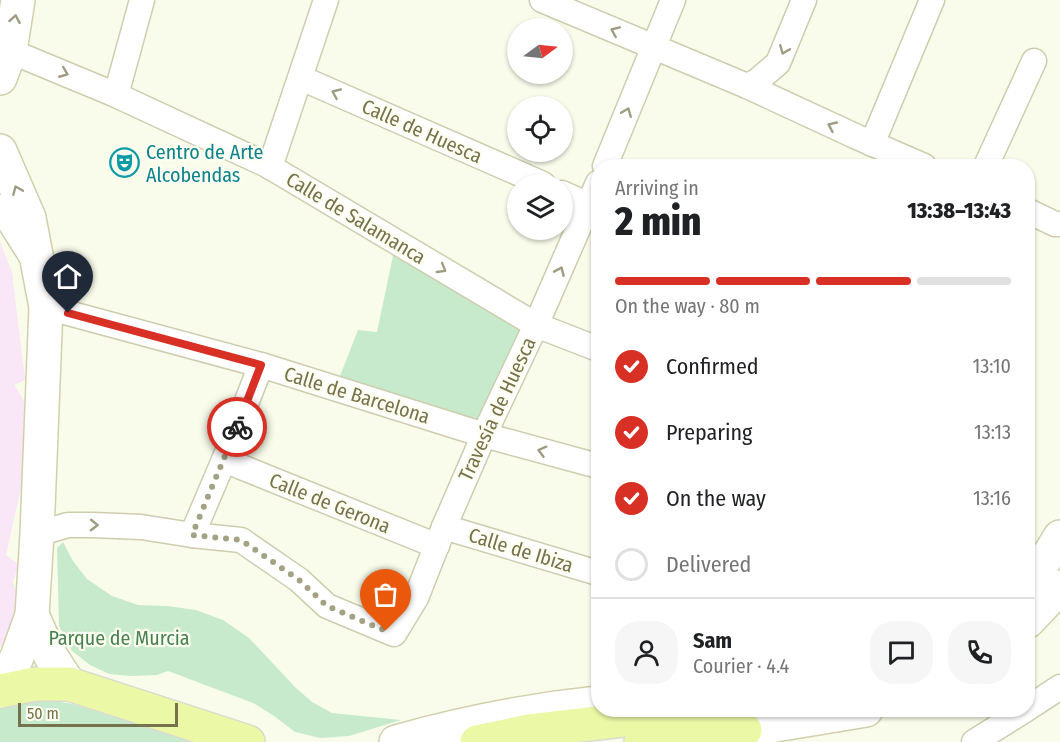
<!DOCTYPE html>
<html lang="en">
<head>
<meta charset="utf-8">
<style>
	:root { --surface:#fff; --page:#f6f6f6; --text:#202124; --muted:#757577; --line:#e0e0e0; --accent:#d93025 }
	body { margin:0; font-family:"Fira Sans Condensed",sans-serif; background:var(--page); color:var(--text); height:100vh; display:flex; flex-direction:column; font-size:22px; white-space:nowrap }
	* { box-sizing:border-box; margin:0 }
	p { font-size:20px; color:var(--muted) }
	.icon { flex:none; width:33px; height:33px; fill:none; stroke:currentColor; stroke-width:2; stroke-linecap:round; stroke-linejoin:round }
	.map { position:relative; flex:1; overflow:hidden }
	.sheet { position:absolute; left:591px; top:159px; width:444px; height:558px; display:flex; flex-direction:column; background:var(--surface); border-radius:24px; box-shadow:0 2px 4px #0004 }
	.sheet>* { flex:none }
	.needle { width:39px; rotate:75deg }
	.tools { position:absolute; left:507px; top:18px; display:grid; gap:12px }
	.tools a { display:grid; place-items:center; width:66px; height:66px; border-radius:50%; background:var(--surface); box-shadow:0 2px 4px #0004; font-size:30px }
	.scale { position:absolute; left:18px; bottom:15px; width:160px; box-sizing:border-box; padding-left:6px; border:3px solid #76724d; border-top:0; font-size:16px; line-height:21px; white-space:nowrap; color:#76724d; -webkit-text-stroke:4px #fdfef0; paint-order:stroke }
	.pin { position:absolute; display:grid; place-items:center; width:51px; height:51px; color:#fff; margin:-62px -26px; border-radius:50% 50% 50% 0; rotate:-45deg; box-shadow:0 0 6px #0007 }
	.pin .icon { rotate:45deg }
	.courier { position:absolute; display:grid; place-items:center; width:60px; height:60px; margin:-30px; border:4px solid #d93025; border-radius:50%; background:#fff; color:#222; box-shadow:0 2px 8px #0007 }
	.headline em { font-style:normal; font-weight:800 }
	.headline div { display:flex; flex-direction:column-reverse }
	.headline { display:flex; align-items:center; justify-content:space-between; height:102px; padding:0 24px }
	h1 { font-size:39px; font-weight:800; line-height:45px }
	.bar { display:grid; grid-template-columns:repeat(4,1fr); gap:9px 6px; align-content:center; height:72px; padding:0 24px }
	.bar i { height:8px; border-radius:4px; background:var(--line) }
	.bar .selected { background:var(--accent) }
	.bar p { grid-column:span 4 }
	.line { display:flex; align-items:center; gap:15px; padding:0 24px; border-top:2px solid var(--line) }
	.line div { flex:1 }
	.round { display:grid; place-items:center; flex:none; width:63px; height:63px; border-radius:24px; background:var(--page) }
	ol { padding:0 24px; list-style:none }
	li { display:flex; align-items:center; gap:18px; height:66px }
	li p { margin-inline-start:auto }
	li .icon { padding:6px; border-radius:50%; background:var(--accent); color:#fff; stroke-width:4 }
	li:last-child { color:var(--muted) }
	li i { width:33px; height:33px; border:3px solid var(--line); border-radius:50% }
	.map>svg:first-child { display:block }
</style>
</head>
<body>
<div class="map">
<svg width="1060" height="742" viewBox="0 0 1060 742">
	<rect width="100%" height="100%" fill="#f9fcea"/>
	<path fill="#f9e6f6" d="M0,242L12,272L25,380L14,385L24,401L23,479L6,555L19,565L13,581L17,598L14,621L0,648Z"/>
	<g fill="#c8eacc">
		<path d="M394,251L520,327L481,423L340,376L358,330L377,332Z"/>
		<path d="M63,542L73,561L87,579L112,596L138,605L167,606L196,610L223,620L249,638L296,688L312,702L332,713L401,720L349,736L320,738L295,732L274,716L253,703L168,671L157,675L131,676L109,674L90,665L72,651L59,626L57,548Z"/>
		<path d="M34,698L73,704L195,742H0V709Z"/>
	</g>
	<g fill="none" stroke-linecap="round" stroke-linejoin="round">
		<defs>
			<g id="street">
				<path d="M542,0L747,86L857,137L924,166"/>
				<path d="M10,51L116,95L267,165L536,325L598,349"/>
				<path d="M301,78L543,184"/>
				<path d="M747,86L757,81L778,63L804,0"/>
				<path d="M116,95L142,0"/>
				<path d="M872,144L932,0"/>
				<path d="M605,166L673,0"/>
				<path d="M986,166L1034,61"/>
				<path d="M270,167L326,0"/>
				<path d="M562,193L598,209"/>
				<path d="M0,207L31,256"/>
				<path d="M1028,211L1055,224H1060"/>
				<path d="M46,307L261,365L484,435L598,466"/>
				<path d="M224,460L437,546"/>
				<path d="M444,527L598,573"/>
				<path d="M37,534L68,525H93L141,527L192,535L241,540L299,580L327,606L394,634L416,598L444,527L484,435L536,325L598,183"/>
				<path d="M192,535L224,460L261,365"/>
				<path d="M1028,708L1060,687"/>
				<path d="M974,742L1025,710"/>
			</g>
			<g id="secondary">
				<path d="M0,78L10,51L18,0"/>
				<path d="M0,151L29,218L46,307L37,534L32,615L17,657L0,691"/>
				<path d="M1028,580L1051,552L1060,537"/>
				<path d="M32,615L50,655L69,684"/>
				<path d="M1028,621L1060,587"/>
				<path d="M745,730L866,710"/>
				<path d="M396,742C462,723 530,710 598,703"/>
			</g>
			<g id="primary">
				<path d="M0,691L35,684H69L248,742"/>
				<path d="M477,742L529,731L710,710"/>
				<path d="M641,742L745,730"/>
			</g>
		</defs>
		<use href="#street" stroke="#cecdaf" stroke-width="27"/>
		<use href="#secondary" stroke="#d1d0ad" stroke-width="36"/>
		<use href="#primary" stroke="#dbdad1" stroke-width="36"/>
		<use href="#street" stroke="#fff" stroke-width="24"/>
		<use href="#secondary" stroke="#fff" stroke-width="33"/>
		<use href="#primary" stroke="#ebf8a5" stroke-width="33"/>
	</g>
	<defs><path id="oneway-chevron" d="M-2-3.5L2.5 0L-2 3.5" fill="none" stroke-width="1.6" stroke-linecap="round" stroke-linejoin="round" transform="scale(1.5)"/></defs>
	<g stroke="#9f9c82">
		<use href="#oneway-chevron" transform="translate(15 19) rotate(-80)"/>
		<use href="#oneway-chevron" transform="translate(615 31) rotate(-157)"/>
		<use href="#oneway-chevron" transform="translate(784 50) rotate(112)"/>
		<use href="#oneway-chevron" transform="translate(64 73) rotate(22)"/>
		<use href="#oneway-chevron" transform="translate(336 93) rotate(-156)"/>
		<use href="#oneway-chevron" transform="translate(627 112) rotate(-68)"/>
		<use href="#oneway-chevron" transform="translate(832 126) rotate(-155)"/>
		<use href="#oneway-chevron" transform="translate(17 190) rotate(-113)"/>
		<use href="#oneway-chevron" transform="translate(442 269) rotate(31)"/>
		<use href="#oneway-chevron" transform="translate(560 271) rotate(-66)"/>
		<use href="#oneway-chevron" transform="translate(542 451) rotate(-165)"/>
		<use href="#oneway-chevron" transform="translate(94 525) rotate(1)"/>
	</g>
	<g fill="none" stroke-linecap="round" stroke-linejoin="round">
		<path stroke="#a4a284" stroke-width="6" stroke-dasharray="0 10.8" d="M237,427L192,535L241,540L299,580L327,606L386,631"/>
		<path stroke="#d93025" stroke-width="8" d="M68,313L261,365L237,427"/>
	</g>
	<defs>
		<symbol id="theatre-ring" viewBox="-11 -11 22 22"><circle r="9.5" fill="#fdfef0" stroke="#0f9aa8" stroke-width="1.5"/><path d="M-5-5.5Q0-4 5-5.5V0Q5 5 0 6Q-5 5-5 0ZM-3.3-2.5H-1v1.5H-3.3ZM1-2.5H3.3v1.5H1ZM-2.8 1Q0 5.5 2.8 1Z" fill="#0f9aa8"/></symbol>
	</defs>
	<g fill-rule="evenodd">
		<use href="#theatre-ring" x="108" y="146" width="33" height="33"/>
	</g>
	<g text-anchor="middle" stroke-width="4.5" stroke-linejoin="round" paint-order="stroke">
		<g font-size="20" fill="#76724d" stroke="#fdfef0">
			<text transform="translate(422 131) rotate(24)" y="7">Calle de Huesca</text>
			<text transform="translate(356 218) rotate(31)" y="7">Calle de Salamanca</text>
			<text transform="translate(357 395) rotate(17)" y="7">Calle de Barcelona</text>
			<text transform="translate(497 409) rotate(-65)" y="7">Travesía de Huesca</text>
			<text transform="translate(330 503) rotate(22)" y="7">Calle de Gerona</text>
			<text transform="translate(521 550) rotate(17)" y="7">Calle de Ibiza</text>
		</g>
		<g font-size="20" fill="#0d838f" stroke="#fdfef0" text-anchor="start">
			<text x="146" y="159">Centro de Arte<tspan x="146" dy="23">Alcobendas</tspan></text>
		</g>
		<g font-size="20" fill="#488155" stroke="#fdfef0">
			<text x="119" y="645">Parque de Murcia</text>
		</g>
	</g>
</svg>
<div class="tools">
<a><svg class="needle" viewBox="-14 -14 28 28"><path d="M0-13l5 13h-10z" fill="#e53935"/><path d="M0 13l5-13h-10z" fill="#757577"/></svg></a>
<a><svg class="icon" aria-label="locate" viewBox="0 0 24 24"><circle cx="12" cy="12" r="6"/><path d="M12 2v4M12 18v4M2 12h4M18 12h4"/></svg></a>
<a><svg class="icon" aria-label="layers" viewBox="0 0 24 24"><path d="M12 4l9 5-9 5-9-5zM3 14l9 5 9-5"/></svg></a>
</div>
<div class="scale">50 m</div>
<div class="pin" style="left:386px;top:631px;background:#ea580c"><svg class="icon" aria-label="bag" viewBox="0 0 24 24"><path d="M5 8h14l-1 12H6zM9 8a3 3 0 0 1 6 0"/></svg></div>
<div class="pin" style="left:68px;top:313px;background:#1f2937"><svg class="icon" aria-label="home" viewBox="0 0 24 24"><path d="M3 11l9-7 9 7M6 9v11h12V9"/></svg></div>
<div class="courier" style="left:237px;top:427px"><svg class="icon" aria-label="bike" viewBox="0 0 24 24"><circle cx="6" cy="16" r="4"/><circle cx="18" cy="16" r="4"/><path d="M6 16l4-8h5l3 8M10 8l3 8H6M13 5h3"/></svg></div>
<section class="sheet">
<div class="headline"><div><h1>2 min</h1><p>Arriving in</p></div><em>13:38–13:43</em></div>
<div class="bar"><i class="selected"></i><i class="selected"></i><i class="selected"></i><i></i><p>On the way · 80 m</p></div>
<ol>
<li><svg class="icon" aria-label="check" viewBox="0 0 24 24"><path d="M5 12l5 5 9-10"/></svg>Confirmed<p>13:10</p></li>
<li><svg class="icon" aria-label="check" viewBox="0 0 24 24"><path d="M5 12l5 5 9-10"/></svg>Preparing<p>13:13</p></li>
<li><svg class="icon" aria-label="check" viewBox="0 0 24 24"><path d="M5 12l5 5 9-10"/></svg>On the way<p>13:16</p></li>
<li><i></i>Delivered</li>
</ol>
<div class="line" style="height:108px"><a class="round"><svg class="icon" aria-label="person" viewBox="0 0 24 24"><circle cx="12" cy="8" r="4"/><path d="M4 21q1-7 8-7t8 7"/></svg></a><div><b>Sam</b><p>Courier · 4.4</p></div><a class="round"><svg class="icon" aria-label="chat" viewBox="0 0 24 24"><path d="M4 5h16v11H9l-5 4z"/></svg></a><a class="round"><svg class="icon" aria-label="phone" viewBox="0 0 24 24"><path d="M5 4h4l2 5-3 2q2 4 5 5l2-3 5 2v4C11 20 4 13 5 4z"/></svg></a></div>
</section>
</div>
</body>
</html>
